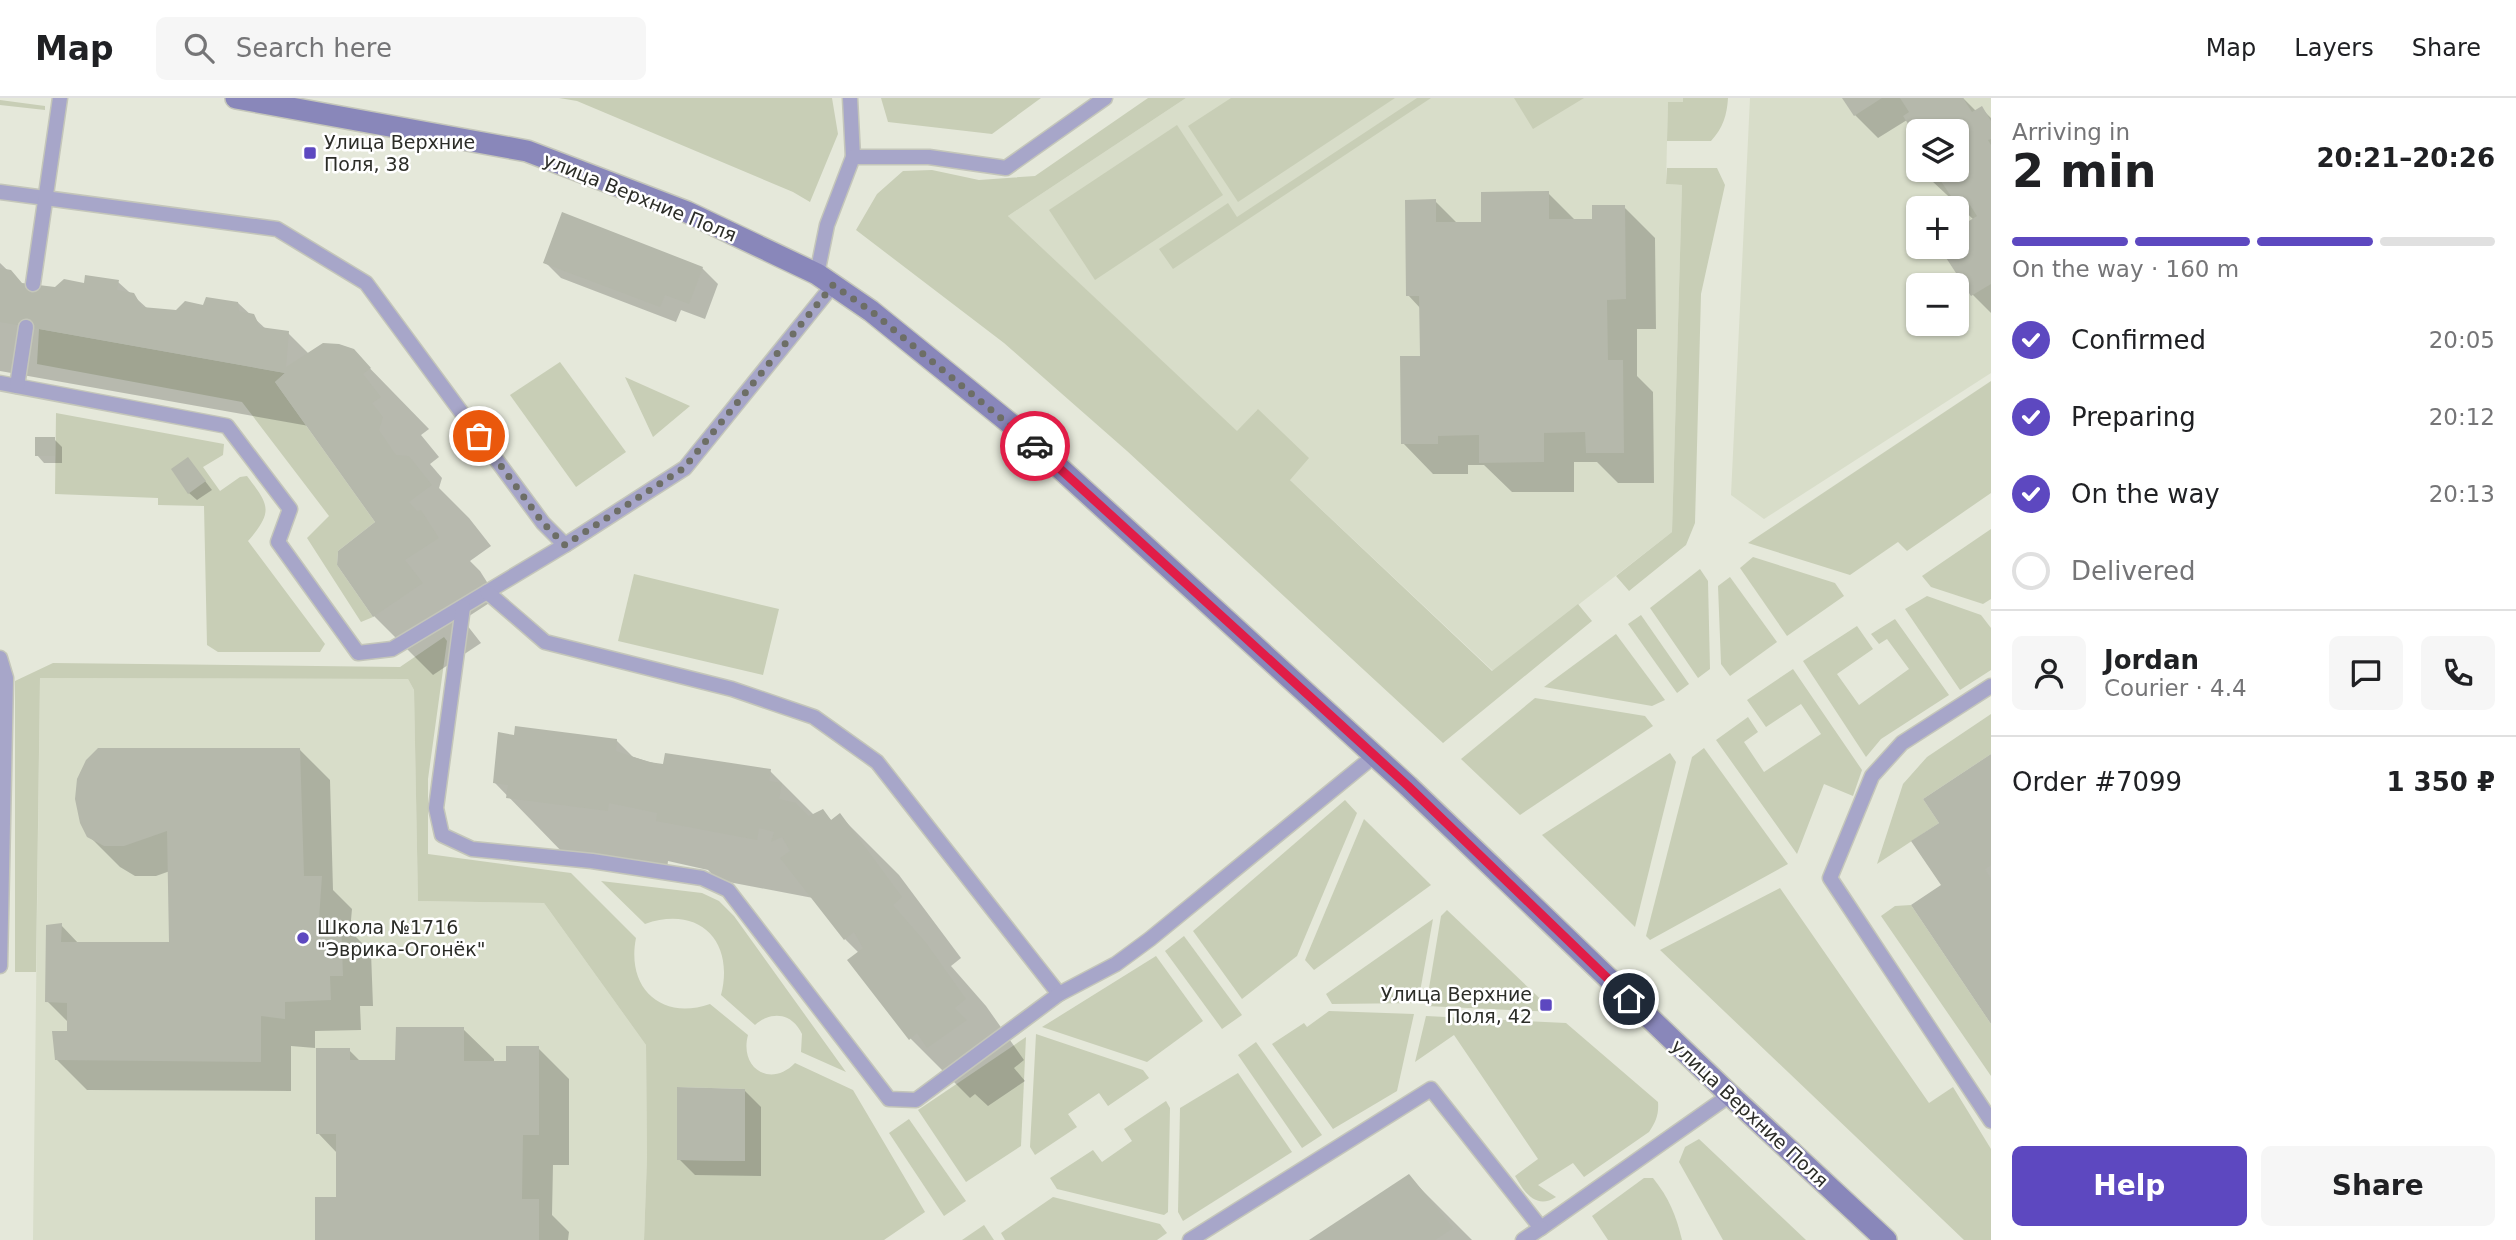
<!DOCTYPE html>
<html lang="en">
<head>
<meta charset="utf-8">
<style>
	:root { --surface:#fff; --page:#f6f6f6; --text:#202124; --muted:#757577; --line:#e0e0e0; --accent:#5d48c0 }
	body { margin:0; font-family:"DejaVu Sans",sans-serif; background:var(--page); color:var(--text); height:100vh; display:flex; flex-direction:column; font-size:26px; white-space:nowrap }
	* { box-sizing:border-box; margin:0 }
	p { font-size:23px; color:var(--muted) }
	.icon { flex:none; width:38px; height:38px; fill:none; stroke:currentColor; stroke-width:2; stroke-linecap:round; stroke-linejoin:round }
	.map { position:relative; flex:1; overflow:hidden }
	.panel { display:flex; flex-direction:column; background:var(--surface); width:525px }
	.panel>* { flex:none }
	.buttons { position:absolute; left:1906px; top:21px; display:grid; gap:14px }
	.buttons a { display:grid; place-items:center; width:63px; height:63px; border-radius:10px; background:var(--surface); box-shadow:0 2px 5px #0004; font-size:35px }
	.pin { position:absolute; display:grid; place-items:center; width:60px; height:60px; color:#fff; margin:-30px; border:4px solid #fff; border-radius:50%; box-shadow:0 2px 7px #0007 }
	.courier { position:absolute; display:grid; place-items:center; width:70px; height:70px; margin:-35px; border:5px solid #e11d48; border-radius:50%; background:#fff; color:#222; box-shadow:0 2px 9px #0007 }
	.head em { font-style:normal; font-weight:700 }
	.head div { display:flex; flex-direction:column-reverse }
	.head { display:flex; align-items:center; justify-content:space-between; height:119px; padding:0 21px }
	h1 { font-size:46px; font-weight:700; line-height:52px }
	.bar { display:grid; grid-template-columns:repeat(4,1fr); gap:10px 7px; align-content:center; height:84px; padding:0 21px }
	.bar i { height:9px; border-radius:5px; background:var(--line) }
	.bar .selected { background:var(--accent) }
	.bar p { grid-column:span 4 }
	.line { display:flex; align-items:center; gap:18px; padding:0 21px; border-top:2px solid var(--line) }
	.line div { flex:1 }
	.round { display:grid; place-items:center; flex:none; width:74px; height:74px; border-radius:10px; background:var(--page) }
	ol { padding:0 21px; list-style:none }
	li { display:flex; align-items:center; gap:21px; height:77px }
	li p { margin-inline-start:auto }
	li .icon { padding:7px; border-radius:50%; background:var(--accent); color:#fff; stroke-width:4 }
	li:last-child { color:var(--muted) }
	li i { width:38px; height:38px; border:4px solid var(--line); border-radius:50% }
	.primary-button { display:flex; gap:14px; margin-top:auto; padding:14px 21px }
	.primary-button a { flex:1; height:80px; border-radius:10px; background:var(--accent); color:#fff; font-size:28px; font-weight:700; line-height:80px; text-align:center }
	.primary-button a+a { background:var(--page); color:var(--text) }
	header { display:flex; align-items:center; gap:42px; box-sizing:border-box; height:98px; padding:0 35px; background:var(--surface); border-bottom:2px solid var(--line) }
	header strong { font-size:33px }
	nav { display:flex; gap:38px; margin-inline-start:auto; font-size:24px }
	.search { width:490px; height:63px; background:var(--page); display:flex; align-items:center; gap:18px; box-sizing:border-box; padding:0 24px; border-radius:10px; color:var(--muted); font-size:26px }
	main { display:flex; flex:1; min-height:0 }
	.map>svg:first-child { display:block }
</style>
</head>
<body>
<header>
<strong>Map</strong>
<div class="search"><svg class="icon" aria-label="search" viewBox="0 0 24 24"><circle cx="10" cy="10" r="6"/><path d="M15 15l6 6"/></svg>Search here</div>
<nav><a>Map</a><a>Layers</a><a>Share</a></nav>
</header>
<main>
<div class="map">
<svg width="1991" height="1142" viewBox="0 0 1991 1142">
	<rect width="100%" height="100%" fill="#e5e8da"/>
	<g fill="#d8ddc9" fill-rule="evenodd">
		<path d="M1186,0H1683V4H1668L1666,86L1682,87L1672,434L1493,573L1289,381L1257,312L1237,334L1008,118Z"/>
		<path d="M1750,0H1991V275L1764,421L1731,397ZM1918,33H1956V72H1918ZM1918,110H1956V149H1918ZM1918,187H1956V226H1918Z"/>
		<path d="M40,580L408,581L414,592L418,803L544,805L646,947L647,1060L644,1142H33Z"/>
	</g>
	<g fill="#c8ceb6" fill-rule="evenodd">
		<path d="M559,0H832L838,36L810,104L793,94L577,3Z"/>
		<path d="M881,0H1041L992,36L888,24Z"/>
		<path d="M1148,0H1186L1008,118L1237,333L1258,311L1309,360L1290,382L1492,573L1578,506L1592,523L1443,645L1127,353L1004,245L856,132L877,96L903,73L932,72L979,82L1035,78Z"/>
		<path d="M1231,0H1395L1238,104L1188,28Z"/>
		<path d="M1417,0H1431L1173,171L1159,151L1228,105L1237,119Z"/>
		<path d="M1514,0H1584L1533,31Z"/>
		<path d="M1683,0H1728C1727,17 1723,30 1711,43H1667L1668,4H1683Z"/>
		<path d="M0,2L45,8V12L0,7Z"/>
		<path d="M1177,27L1223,97L1095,182L1049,112Z"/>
		<path d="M1667,70H1717L1725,87L1701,196L1695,425L1686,447L1629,493L1616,478L1672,434L1682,87L1666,86Z"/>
		<path d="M39,231L285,275L275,284L375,424L338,453L337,467L373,519L361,524L307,440L329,418L242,304L37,266Z"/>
		<path d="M560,264L626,354L576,389L510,297Z"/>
		<path d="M625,279L690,308L653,339Z"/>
		<path d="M1991,283V395L1907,453L1898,444L1850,477L1748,445Z"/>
		<path d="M56,315L224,346L223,357L203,369L220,393L240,379L247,378C269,407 274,413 248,443L325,546L320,554H218L207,547L204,408L158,407V400L55,396Z"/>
		<path d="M1991,431V501L1983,506L1931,489L1922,478Z"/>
		<path d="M1753,459L1835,485L1844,498L1787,538L1740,470Z"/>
		<path d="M1700,471L1708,483L1710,571L1698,580L1650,510Z"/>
		<path d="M634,476L779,511L763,577L618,543Z"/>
		<path d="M1730,479L1777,544L1730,578L1721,566L1718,488Z"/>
		<path d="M1927,498L1981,517L1991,530V572L1960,592L1905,511Z"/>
		<path d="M1641,517L1689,586L1677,595L1628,526Z"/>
		<path d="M1895,521L1949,597L1881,641L1866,659L1803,563L1857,528L1873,551L1837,576L1859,607L1909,571L1887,541L1879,546L1871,536Z"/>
		<path d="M1616,536L1665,602L1652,608L1544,589Z"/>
		<path d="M444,539L447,543L428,681V756L571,775L636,840C626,890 661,923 710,906L748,937C739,971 771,990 795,965L853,992L925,1114L884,1142H644L647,1060L646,947L544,805L418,803L414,592L408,581L40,580L36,874H15V583L53,565L400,569ZM677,989L745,991V1063L678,1062Z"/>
		<path d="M1793,571L1862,672L1853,698L1824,686L1797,756L1716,642L1748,619L1758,634L1744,644L1764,674L1821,636L1801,606L1766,629L1747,602Z"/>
		<path d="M1535,600L1645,618L1653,628L1520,717L1461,661Z"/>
		<path d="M1991,616V656L1923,701L1939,725L1877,766L1903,686L1927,659Z"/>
		<path d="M1704,650L1788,766L1650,842L1646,838L1692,659Z"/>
		<path d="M1670,655L1676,664L1635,829L1542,737Z"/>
		<path d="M1345,702L1357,715L1297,858L1242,901L1193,833Z"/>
		<path d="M1364,721L1431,787L1314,872L1305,862Z"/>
		<path d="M601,783L702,795L719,803L734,818L846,974L801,954L802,936C792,915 772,912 755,927L721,897C735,843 699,807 645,826Z"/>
		<path d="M1780,790L1929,1005L1953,989L1991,1051V1142H1964L1660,852Z"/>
		<path d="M1911,807L1991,926V978L1881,818L1895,808Z"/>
		<path d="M1447,812L1554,914L1426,908L1441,818Z"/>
		<path d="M1433,821L1418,905L1332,906L1326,896Z"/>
		<path d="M1184,838L1242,917L1222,931L1165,853Z"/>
		<path d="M1156,858L1203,923L1147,964L1042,929Z"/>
		<path d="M1329,913L1414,916L1397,993L1333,1031L1272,946L1304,925L1307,929Z"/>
		<path d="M1426,918L1566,925L1658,1004C1659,1016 1656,1024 1649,1034L1584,1079L1573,1065L1538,1087L1556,1099C1536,1112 1524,1094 1515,1078L1538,1061L1454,937L1415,964Z"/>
		<path d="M1036,936L1143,972L1149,980L1108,1008L1099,995L1068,1016L1077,1029L1035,1057L1030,1049Z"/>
		<path d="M1026,939L1021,1048L966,1084L918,1012Z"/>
		<path d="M1256,944L1322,1037L1302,1050L1238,957Z"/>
		<path d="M1238,975L1292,1054L1183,1123L1178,1114L1180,1010Z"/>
		<path d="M1166,1003L1170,1010L1168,1114L1164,1117L1057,1091L1050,1080L1093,1052L1102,1064L1132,1043L1124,1031Z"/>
		<path d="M909,1021L966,1103L944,1118L889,1035Z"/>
		<path d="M1699,1041L1806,1142H1723L1679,1064L1685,1049Z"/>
		<path d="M1644,1080H1653C1669,1100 1676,1117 1682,1142H1608L1592,1118Z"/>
		<path d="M1053,1099L1160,1126L1167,1135L1157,1142H1005L1001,1135Z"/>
		<path d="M984,1127L994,1142H962Z"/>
	</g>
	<g fill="#0003">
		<path d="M1844,0H1963L1976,13L1981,10L1991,20V215L1973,197L1941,149H1956L1974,122L1932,83L1925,72H1956V33H1918V38L1907,22L1878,40L1855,17Z"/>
		<path d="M1548,95L1576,123H1594L1624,109L1655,140L1656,231H1637V278L1653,294L1654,385H1618L1597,364H1574V394H1512L1484,367H1468V376H1433L1403,345L1422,260L1421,211L1408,197L1435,103L1458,126H1483Z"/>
		<path d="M545,164L702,170L718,186L705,221L681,212L676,224L561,180Z"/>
		<path d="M0,165L23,187L56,191L118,184L148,211L176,214L238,205L267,232L288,235L309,256L353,253L429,331L421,337L439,359L430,366L442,380L439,390L469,420L491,448L470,463L480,473L497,500L463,522L481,545L433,577L374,518L377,424L309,328L0,273Z"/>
		<path d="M54,341L62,349V365H44L37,357Z"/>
		<path d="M188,361L212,392L197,402L189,395Z"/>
		<path d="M516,639L616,642L633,659L664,668L770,673L814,717L822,713L832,723L839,717L899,777L961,860L951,868L986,908L1024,962L1014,970L1025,983L988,1008L975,996L970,1000L911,941L850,862L859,855L845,841L813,800L718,782L708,772L668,763L667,771L567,759L495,685Z"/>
		<path d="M300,652L330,682L333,792L352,811L350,833L371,854L373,908H360L361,932L315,933V950L291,948V993L87,992L56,961L68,934V924L47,903L61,827L79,846L171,845L170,773L156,778H135L120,769L89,738Z"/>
		<path d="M1991,658V923L1943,788L1941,725Z"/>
		<path d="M463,931L494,961V965H508L538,950L569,981V1067H553L552,1117L569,1134L568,1142H317L337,1101V1055L318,1035L349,952L361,964H397Z"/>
		<path d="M745,993L761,1009V1078L695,1077L679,1061Z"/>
		<path d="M1408,1078L1472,1142H1312Z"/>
	</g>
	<g fill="#b5b8ab">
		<path d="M1842,0H1882L1854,18Z"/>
		<path d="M1900,0H1963L1972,14L1982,8L1991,23V41L1988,42L1991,47V186L1971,198L1939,149H1956V131L1977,118L1966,101L1957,107L1938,79L1931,84L1923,72H1956V33H1918V41L1903,18L1909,14Z"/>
		<path d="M1918,47V63L1911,52Z"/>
		<path d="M1549,93V121H1592V107H1625L1626,201L1607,202L1608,262H1623L1624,355H1586L1585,334L1544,335V364L1479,365V337L1438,338V346H1401L1400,258H1420L1419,198H1406L1405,102L1436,101V124H1481V94Z"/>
		<path d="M562,114L703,169L689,206L665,197L660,209L543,165Z"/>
		<path d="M0,170L11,172L22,185L55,189L64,181L84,185L85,177L119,182L117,192L134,195L142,209L176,212L185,203L203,207L206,199L238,204L239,213L254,216L260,229L289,233L286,269L323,245L339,246L354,251L371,270L363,276L381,299L372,305L383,319L379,332L396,357L409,358L432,387L409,404L417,413L421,412L439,440L405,462L423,485L373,519L337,467L338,453L375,424L275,284L285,275L0,224Z"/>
		<rect x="35" y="339" width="20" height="19"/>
		<path d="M188,359L206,383L188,396L171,371Z"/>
		<path d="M515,628L617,641L616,653L649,664L663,666L665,655L771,671L769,683L782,685L779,701L796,705L809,718L823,711L831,722L840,715L902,799L893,807L927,846L966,901L955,910L967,922L927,950L917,935L909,942L847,862L863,850L854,834L844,842L780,760L790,753L782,739L771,744L774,734L759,730L757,742L656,723L657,715L609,705L608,713L506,700L508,687L493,685L498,634L514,637Z"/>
		<path d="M98,650H300L304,778H322L319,821H341L343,878H330L331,902L285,904V921L261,918V964L55,962L52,933H67V905L45,904L46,827L62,825L61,844H169L167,733L124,748H104L87,739L80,725L75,701L77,681L86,662Z"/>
		<path d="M1991,656V767L1985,771L1991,781V926L1911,807L1941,787L1911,743L1939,725L1923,701Z"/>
		<path d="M396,929H464V963H506V948H539V1037H523L522,1101H539V1142H315V1099H336V1036H316V950H350V962H395Z"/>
		<path d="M677,989L745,991V1063L677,1062Z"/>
		<path d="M1409,1076L1453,1130L1435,1142H1309Z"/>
	</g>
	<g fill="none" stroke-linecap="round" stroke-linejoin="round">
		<defs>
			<g id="lane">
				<path d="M850,0L853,59"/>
				<path d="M0,94L277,131L366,185L543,425L565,447"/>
				<path d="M817,176L827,127L853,59H929L1006,70L1105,0"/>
				<path d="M33,186L60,0"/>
				<path d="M0,285L227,328L290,411L278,444L358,555L392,551L565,447L685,370L833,187"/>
				<path d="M17,288L26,229"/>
				<path d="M487,494L545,544L732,591L814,619L877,664L1059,896"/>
				<path d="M463,509L436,710L442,737L472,751L592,763L702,780L728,792L889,1001L916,1002L1059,896L1116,866L1150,841L1374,658"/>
				<path d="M0,560L6,580L0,868"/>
				<path d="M1991,588L1902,645L1872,678L1830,780L1991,1023"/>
				<path d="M1190,1142L1431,991L1541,1130L1730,997"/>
				<path d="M1523,1142L1541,1130"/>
			</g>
			<path id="secondary" d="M236,0L527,53L687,114L817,176L871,213L1017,331L1408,688L1730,997L1886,1142"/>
		</defs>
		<use href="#lane" stroke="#c4c6ba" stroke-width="17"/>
		<use href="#secondary" stroke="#c4c6ba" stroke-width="24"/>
		<use href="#lane" stroke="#a7a6c9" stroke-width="14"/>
		<use href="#secondary" stroke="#8987ba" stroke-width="21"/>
	</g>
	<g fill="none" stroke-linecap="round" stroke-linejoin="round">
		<path stroke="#6d6e66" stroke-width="7" stroke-dasharray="0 12.6" d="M479,338L543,425L565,447L684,370L833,187L871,213L1035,348"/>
		<path stroke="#e11d48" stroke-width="9" d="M1035,348L1408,688L1629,901"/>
	</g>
	<g fill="#5d48c0" stroke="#fff" stroke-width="2.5">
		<rect x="303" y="48" width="14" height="14" rx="3.5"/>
		<circle cx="303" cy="840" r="7"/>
		<rect x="1539" y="900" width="14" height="14" rx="3.5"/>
	</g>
	<g text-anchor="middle" stroke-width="5" stroke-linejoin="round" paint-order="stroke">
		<g font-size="19" fill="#2c2d28" stroke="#fff" text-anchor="start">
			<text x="324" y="51">Улица Верхние<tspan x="324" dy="22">Поля, 38</tspan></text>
			<text x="317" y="836">Школа №1716<tspan x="317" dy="22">"Эврика-Огонёк"</tspan></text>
			<text x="1532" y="903" text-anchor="end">Улица Верхние<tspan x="1532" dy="22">Поля, 42</tspan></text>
		</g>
		<g font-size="19" fill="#2c2d28" stroke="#fff">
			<text transform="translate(640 99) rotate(22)" y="7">улица Верхние Поля</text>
			<text transform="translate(1750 1015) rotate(43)" y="7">улица Верхние Поля</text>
		</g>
	</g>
</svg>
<div class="buttons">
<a><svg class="icon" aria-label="layers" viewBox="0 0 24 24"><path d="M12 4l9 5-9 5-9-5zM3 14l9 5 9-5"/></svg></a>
<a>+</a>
<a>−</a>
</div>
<div class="pin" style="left:479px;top:338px;background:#ea580c"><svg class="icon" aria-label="bag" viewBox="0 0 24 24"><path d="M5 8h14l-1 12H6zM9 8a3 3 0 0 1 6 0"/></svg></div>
<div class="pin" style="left:1629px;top:901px;background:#1f2937"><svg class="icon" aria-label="home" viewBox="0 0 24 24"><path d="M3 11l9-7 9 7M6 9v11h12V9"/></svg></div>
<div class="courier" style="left:1035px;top:348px"><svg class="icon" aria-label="car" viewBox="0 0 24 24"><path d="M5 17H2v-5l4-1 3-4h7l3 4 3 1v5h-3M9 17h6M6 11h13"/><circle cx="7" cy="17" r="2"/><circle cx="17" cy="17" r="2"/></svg></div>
</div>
<section class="panel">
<div class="head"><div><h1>2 min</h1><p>Arriving in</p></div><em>20:21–20:26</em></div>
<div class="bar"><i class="selected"></i><i class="selected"></i><i class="selected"></i><i></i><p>On the way · 160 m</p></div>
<ol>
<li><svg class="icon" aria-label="check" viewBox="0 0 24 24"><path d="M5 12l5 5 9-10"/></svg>Confirmed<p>20:05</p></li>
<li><svg class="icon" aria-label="check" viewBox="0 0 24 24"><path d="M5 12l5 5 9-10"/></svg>Preparing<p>20:12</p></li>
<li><svg class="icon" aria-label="check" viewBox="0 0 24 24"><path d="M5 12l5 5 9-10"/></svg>On the way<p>20:13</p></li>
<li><i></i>Delivered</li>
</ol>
<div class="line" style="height:126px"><a class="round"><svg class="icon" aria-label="person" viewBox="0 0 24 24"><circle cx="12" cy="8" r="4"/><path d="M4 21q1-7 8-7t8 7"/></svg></a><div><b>Jordan</b><p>Courier · 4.4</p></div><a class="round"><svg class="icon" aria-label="chat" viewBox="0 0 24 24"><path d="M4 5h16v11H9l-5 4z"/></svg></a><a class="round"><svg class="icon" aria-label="phone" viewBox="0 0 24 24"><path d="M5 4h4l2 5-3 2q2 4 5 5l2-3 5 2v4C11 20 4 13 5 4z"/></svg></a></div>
<div class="line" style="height:91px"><div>Order #7099</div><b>1 350 ₽</b></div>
<div class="primary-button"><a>Help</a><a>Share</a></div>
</section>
</main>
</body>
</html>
